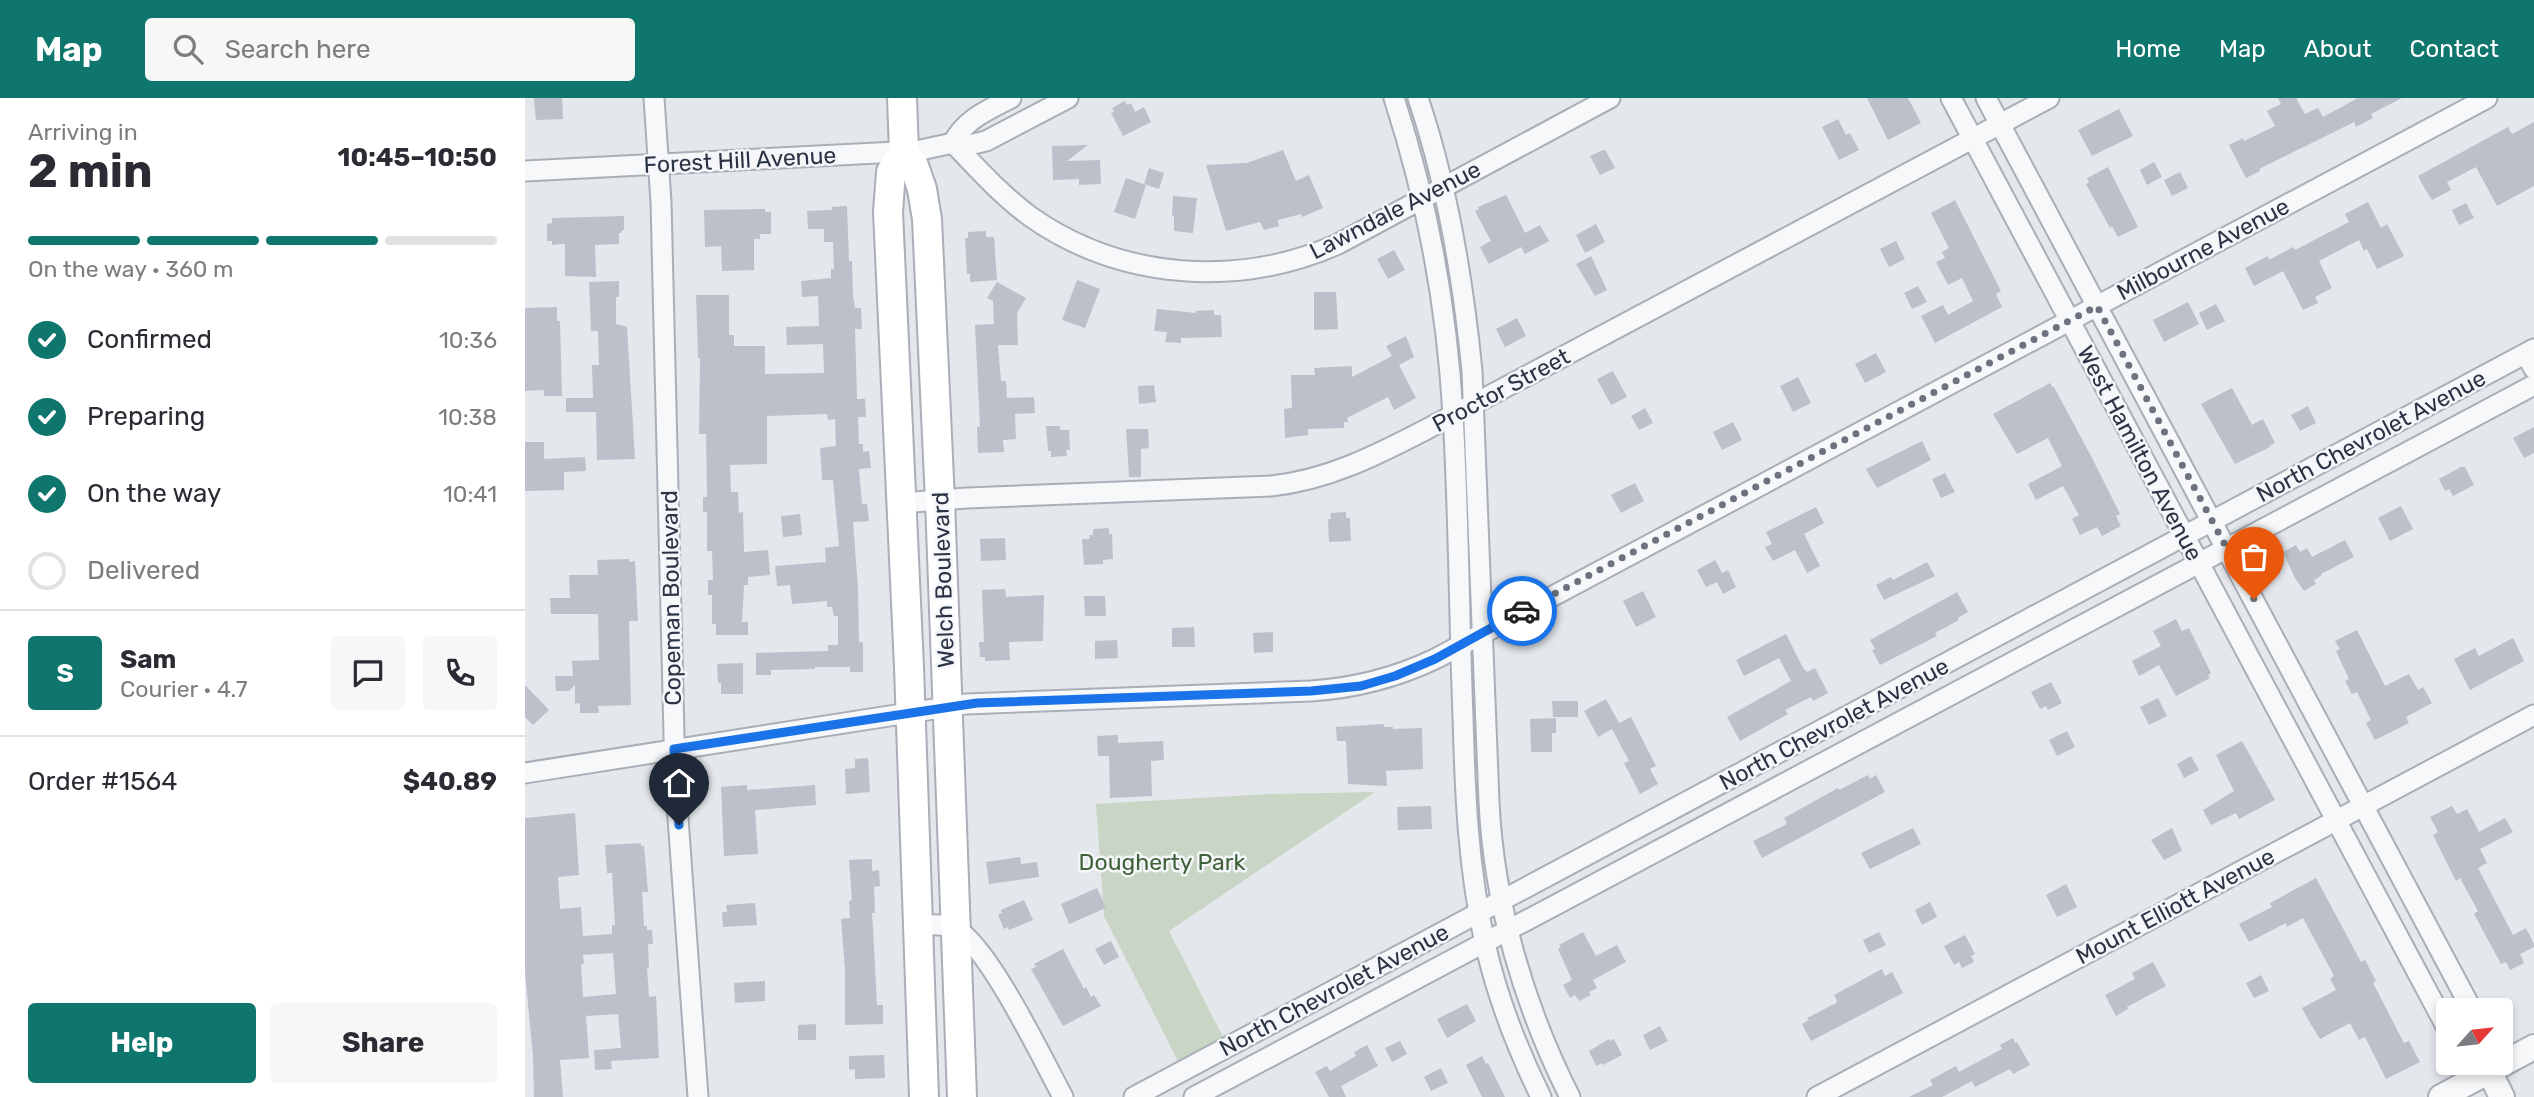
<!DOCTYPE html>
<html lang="en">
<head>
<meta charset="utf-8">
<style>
	:root { --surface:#fff; --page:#f7f7f7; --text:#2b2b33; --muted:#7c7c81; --line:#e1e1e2; --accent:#0f766e }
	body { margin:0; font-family:Rubik,sans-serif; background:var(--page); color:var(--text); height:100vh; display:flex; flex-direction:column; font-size:26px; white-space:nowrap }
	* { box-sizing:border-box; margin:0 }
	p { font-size:23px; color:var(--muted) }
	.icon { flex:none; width:38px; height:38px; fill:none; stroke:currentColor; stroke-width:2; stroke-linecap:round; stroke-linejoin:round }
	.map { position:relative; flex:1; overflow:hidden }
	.side { display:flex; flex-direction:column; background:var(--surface); width:525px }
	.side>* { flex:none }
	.needle { width:46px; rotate:63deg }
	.buttons { position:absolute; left:1911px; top:900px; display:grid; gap:14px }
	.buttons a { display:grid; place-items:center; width:77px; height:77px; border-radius:7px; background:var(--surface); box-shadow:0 4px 10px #0003; font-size:35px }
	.pin { position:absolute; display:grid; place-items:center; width:60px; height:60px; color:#fff; margin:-72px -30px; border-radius:50% 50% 50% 0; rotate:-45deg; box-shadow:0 0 7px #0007 }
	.pin .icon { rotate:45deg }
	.courier { position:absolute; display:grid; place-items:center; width:70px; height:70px; margin:-35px; border:5px solid #1a73e8; border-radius:50%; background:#fff; color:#222; box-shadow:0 2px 9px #0007 }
	.summary em { font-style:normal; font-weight:700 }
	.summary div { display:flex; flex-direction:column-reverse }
	.summary { display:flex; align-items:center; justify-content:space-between; height:119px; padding:0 28px }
	h1 { font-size:46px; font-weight:700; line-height:52px }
	.bar { display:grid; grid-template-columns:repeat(4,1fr); gap:10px 7px; align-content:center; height:84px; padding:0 28px }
	.bar i { height:9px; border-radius:5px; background:var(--line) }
	.bar .selected { background:var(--accent) }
	.bar p { grid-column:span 4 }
	.line { display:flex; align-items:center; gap:18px; padding:0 28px; border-top:2px solid var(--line) }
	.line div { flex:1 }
	.round { display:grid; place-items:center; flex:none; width:74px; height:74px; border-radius:7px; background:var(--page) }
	ol { padding:0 28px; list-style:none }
	li { display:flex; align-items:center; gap:21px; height:77px }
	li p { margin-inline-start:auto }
	li .icon { padding:7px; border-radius:50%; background:var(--accent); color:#fff; stroke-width:4 }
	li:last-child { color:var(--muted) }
	li i { width:38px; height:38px; border:4px solid var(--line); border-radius:50% }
	.primary-button { display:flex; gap:14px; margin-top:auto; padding:14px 28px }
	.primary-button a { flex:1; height:80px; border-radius:7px; background:var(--accent); color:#fff; font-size:28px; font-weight:700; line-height:80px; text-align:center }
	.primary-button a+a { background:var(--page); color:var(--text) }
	header { display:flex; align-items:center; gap:42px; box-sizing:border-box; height:98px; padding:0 35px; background:var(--accent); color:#fff }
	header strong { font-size:33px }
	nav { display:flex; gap:38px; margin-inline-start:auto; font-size:24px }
	.search { width:490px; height:63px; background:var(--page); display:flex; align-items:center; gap:18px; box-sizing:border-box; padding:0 24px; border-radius:7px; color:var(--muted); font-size:26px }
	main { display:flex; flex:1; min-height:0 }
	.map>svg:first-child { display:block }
</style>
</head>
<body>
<header>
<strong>Map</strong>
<div class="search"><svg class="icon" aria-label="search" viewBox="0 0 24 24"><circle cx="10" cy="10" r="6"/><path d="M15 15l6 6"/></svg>Search here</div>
<nav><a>Home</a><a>Map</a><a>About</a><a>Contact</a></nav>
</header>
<main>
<section class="side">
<div class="summary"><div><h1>2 min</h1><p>Arriving in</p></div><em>10:45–10:50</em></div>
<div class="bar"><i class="selected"></i><i class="selected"></i><i class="selected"></i><i></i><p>On the way · 360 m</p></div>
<ol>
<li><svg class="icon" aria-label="check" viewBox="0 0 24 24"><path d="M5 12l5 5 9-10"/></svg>Confirmed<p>10:36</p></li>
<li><svg class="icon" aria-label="check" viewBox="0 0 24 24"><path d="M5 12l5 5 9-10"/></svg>Preparing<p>10:38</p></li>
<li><svg class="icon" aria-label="check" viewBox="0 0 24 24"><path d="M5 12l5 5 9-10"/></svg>On the way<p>10:41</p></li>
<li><i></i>Delivered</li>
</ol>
<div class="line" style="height:126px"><b class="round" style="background:var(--accent);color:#fff">S</b><div><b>Sam</b><p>Courier · 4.7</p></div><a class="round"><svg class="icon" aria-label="chat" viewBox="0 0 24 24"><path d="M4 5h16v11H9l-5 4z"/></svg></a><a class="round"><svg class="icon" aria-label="phone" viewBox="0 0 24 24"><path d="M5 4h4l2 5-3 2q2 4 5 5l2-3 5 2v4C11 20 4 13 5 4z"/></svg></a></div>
<div class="line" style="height:91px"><div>Order #1564</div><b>$40.89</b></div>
<div class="primary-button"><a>Help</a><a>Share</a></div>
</section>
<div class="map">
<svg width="2009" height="999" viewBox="0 0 2009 999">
	<rect width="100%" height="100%" fill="#e4e7ec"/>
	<path fill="#c9d6c5" d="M850,694L644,833L699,941L654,965L579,818L571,706L743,696Z"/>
	<g fill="#bbc0ca" fill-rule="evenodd">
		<path d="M9,0H37L38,21L11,22Z"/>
		<path d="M1342,0H1383L1396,25L1363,42Z"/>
		<path d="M1753,0H1771L1780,16L1793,10L1798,19L1833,0H1877L1846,16L1848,20L1831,29L1829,24L1734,71L1735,73L1721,80L1704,47L1718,40L1719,43L1750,28L1742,13L1756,6Z"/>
		<path d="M600,3L602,7L606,5L610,14L619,9L626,24L598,38L586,15L589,14L587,10Z"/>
		<path d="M1594,11L1608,38L1567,58L1553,32Z"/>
		<path d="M1313,21L1321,37L1325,35L1334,52L1314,62L1297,29Z"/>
		<path d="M2009,24V88L1972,108L1951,69L1922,84L1926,92L1907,102L1900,91L1893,78L1983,29L1987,36Z"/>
		<path d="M563,47L542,63L575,62L576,86L554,87V81L528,82L527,48Z"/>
		<path d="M758,52L771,83L784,77L798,110L777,119L776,116L753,122L754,128L739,132L735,124L701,133L681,67L722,65Z"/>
		<path d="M1078,52L1081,53L1090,70L1075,77L1065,58Z"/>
		<path d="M1629,64L1637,79L1622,87L1615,72Z"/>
		<path d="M1583,69L1613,129L1593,139L1587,128L1585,130L1561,86L1564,84L1562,80Z"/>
		<path d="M624,70L639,75L634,91L619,86Z"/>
		<path d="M1655,74L1663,90L1647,98L1639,82Z"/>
		<path d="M601,80L621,87L610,121L589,114Z"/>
		<path d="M981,97L1000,135L1015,127L1024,143L1000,156L996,149L964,166L955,149L966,143L950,113L954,111L953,109Z"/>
		<path d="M648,98L672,100L668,135L649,133V118H647Z"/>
		<path d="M1430,102L1476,193L1471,196L1477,209L1410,245L1396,218L1418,207L1423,217L1448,203L1437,180L1423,187L1411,164L1420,160L1417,154L1424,150L1406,115Z"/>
		<path d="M1843,104L1856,130L1862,126L1879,158L1852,171L1842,151L1839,153L1834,142L1794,163L1807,190L1790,199L1793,205L1778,212L1758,173L1729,188L1720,170L1743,158L1744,162L1768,149L1770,152L1824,124L1820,116Z"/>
		<path d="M1941,105L1949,120L1934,127L1927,112Z"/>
		<path d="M322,108L324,163H327L328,198L330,210H336L337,231H330L332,299V301H340L341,319H333L334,346H338V354L344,353L346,370L334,371L337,406H342L344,423L328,424L333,490L334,544H338V574H325V569H290V571L246,572V577H231V555L303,553V547H313V518H309L307,509H302V503L267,506L265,487L252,488L250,468L301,464L300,450L314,448L308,382H297L295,350L311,348L310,321L303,322L302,316L242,318V366L205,367L206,394H213L214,415L218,414L219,454L243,452L245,477L223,479V487H219L217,524H223V537H191V526H187V497H183V482H188L187,453H182V414H178V399H182L181,336H174L175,260H173L171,197H204V237H209V248H240V276L299,275L298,246L262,247L261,229L294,228L293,198L277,199L276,183L306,180V171H309L308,144H299V131H283L282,113L307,112V109Z"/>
		<path d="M240,111V114H246V136H235V141H229V172L197,173L196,148L180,149L179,112Z"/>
		<path d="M99,118V132H97V135H94V146L70,147L71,179L40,178V146L27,147V143H22V126L27,125V120Z"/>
		<path d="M1071,126L1080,144L1060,155L1051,137Z"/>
		<path d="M461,133V139H469L472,182L445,184V176H442L440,140H443V134Z"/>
		<path d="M1371,143L1380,161L1364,169L1355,151Z"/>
		<path d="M869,152L880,172L863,181L852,161Z"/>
		<path d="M1066,158L1082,192L1070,198L1051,166Z"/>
		<path d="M552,182L575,191L560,230L537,222Z"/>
		<path d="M94,183V199H91V226L102,229L110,361L72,362L71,314H41V300H68L67,267H74L73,233H66L64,184Z"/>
		<path d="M472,184L501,200L492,215L493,247H473L476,283H481L482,300L509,299L510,315L490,316L491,341L478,342L479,354L453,355L452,329H455L450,227L469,226L468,203L462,200Z"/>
		<path d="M1393,188L1402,204L1387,211L1379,195Z"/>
		<path d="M789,194H811L813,231L789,232Z"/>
		<path d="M1663,204L1674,226L1639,244L1628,222Z"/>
		<path d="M1691,206L1700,223L1682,232L1674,215Z"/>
		<path d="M32,209V223H35L37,298H19V292L0,293V210Z"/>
		<path d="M632,211L671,215V213L689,212V217H696L697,239L656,240V245L640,244L642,234L629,233Z"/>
		<path d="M992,220L1001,238L980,249L971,231Z"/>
		<path d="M881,238L889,259L874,267L891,300L869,312L863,299L822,320L823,324H819V330L783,331V337L760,340L759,311L767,310L766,277H790L789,270L827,268V279L867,258L861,248Z"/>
		<path d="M1351,255L1361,274L1340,285L1330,266Z"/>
		<path d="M1088,273L1102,299L1086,307L1072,281Z"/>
		<path d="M1273,279L1286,305L1268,314L1255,288Z"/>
		<path d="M1525,285L1527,289H1529L1567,360L1595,416L1591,418L1596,428L1577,438L1572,429L1555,437L1547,421L1554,417L1538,388L1511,402L1503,386L1537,368L1523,340L1492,356L1468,316Z"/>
		<path d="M629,287L631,304L614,306L613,288Z"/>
		<path d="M1707,290L1727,327L1738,321L1750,345L1744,348L1745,349L1710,366L1676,306Z"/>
		<path d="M1783,308L1791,325L1775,333L1766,317Z"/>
		<path d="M1120,310L1128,325L1114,332L1106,318Z"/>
		<path d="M1208,324L1217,342L1197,352L1188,334Z"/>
		<path d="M521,328H535V332H544L545,352H541L542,358L526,359V353H523Z"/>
		<path d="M2009,329V355L1999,360L1988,340Z"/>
		<path d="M601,331H623L624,350L616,351V379H604Z"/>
		<path d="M1397,343L1406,362L1352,390L1341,371Z"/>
		<path d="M0,344H19V361L60,359L61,373L39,374V392L0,393Z"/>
		<path d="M1936,369H1940L1949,387L1928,398L1924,391L1920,393L1914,381Z"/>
		<path d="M1420,375L1430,394L1416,400L1407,381Z"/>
		<path d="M1110,385L1119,403L1096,415L1086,397Z"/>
		<path d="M1876,408L1888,431L1865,443L1853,420Z"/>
		<path d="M1291,409L1299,425L1279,436L1295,468L1282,475L1270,452L1248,463L1240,449L1247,446L1241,434Z"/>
		<path d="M821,414V420H825L826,443L804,444L803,421H806L805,415Z"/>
		<path d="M275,416L277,437L258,439L256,418Z"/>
		<path d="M584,430V436H587L588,461L578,462V466L559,467L557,441H565L564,437H568V431Z"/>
		<path d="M480,440L481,462L456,463L455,441Z"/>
		<path d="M1820,442L1829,459L1796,476L1797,477L1789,482L1791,486L1779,493L1770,480L1758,454L1771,447L1775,454L1782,450L1787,459Z"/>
		<path d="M104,461V464L110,463L113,523H104L106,607L73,608L74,615H55V605L50,606V587L44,593H31L30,578H48L47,563L74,562L73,516H26L25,500H45L44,477H73L72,462Z"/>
		<path d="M1190,462L1197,475L1203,472L1211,489L1198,496L1192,484L1181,489L1172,472Z"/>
		<path d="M1402,464L1410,478L1359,502L1351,487L1366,479L1368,482Z"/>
		<path d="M480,491L481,499L519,497L518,543L484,544L485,562L460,563V559H455L454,544H459L457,492Z"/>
		<path d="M1118,493L1131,519L1111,529L1098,503Z"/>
		<path d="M1432,494L1443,514L1433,520L1434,522L1410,535L1412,538L1355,567L1347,552L1350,551L1345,542Z"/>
		<path d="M559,498H580L581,518H560Z"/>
		<path d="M1651,521L1657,533L1664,530L1686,575L1683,577L1685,580L1651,598L1634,567L1614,578L1607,563L1636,548L1628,533Z"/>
		<path d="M669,529L670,549H647V530Z"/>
		<path d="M1832,532L1860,588L1884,576L1893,592L1898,589L1907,605L1881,619L1884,625L1850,642L1841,625L1846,622L1832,594L1827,596L1820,583L1824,581L1811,553L1815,551L1810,543Z"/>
		<path d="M748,534V554L729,555L728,535Z"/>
		<path d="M1261,536L1278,570L1282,574L1290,570L1303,595L1288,603L1286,599L1260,612L1263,616L1215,643L1202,619L1266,583L1254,560L1219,578L1211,562Z"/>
		<path d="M1988,540L1999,563L1945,592L1929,561L1950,550L1954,558Z"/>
		<path d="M592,542L593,560L570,561V543Z"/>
		<path d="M218,565V596H196V585H193L192,566Z"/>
		<path d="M1526,584L1537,605L1523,612L1521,608L1515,611L1506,594Z"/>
		<path d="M0,587L24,612L8,627L0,619Z"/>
		<path d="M1633,600L1642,618L1624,627L1615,609Z"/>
		<path d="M1081,601L1094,625L1106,619L1131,668L1125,671L1133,686L1115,696L1099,665L1104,663L1087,631L1073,639L1059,613Z"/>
		<path d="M1027,603H1053V619H1028Z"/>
		<path d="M1031,620V635H1027V654H1006L1005,621Z"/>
		<path d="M859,626V629H868V631L897,630L898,671L861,673L862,688L823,686L821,643H812L811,629Z"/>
		<path d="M1542,633L1550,649L1532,658L1524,642Z"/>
		<path d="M593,637V645L638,643L639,662L626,663L627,698L585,700L584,658H573L572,638Z"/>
		<path d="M1717,643L1750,702L1714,721L1711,715L1686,727L1678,712L1709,693L1691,657Z"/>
		<path d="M1666,658L1674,672L1659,680L1652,666Z"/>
		<path d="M343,660L345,694L321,696L320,671L330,670V661Z"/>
		<path d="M1343,677L1345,681L1351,677L1360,694L1237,760L1228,743L1260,727L1262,725L1259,720L1313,690L1314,692Z"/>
		<path d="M222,687V692L290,687L291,707L230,712L233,756L199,758L196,689Z"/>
		<path d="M906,708L907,731L873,732L872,709Z"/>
		<path d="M1927,708L1932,716L1942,711L1954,734L1980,720L1988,734L1955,751L1962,765L1953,770L1988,837L2001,830L2009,846V849L1995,856L1999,865L1985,872L1981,864L1976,866L1949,816L1953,813L1935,780L1931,783L1908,737L1913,734L1905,719Z"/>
		<path d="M50,715L54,777L33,779L35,811L56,809L58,838L87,836V827H90L87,775H82L80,747L116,745V748H119L123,794H117L119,828H122V832H127L128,846H123L124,870H122L124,899L131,898L134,960L86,963L87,971L70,972L69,952L96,950L93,916L61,918L64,960L35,962L38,999H9L8,958L0,874V720ZM88,855L91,896L58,899L56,866H59L58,857Z"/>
		<path d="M1388,730L1396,746L1345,771L1336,755Z"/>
		<path d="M1647,730L1657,753L1639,762L1626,742Z"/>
		<path d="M495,759L496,766L512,764L514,779L464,786L461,764Z"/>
		<path d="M347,761V773L354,772L355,788L349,789L350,815H347L348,830L352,907H358V926L320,927V871L316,821L325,820L324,803L327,802L324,762Z"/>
		<path d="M1791,780L1836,864L1840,862L1851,883L1848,885L1879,945L1884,943L1895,964L1861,981L1840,939L1834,942L1825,925L1795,941L1785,925L1777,910L1811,892L1805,881L1809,878L1778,820L1762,829L1761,825L1724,844L1714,826L1747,809L1745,805Z"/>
		<path d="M1541,786L1552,809L1532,819L1521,797Z"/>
		<path d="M572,790L581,810L544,826L536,806Z"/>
		<path d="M499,802L508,822L484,832L483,829L479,831L473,817L477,815L476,812Z"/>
		<path d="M1405,804L1412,819L1397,827L1390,812Z"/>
		<path d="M230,805L232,827L198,829L197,814H202L201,807Z"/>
		<path d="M1058,834L1071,858L1092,847L1101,864L1068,882L1072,890L1064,894L1066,897L1054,903L1050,897L1045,900L1038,887L1047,882L1033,851L1036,849L1034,847Z"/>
		<path d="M1354,834L1361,847L1344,855L1338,842Z"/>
		<path d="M1440,837L1450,856L1446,858L1449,864L1437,870L1434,864L1429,867L1419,848Z"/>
		<path d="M586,843L594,859L579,867L570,851Z"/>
		<path d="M538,851L559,891L561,889L566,899L569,897L576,908L538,928L506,871L511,869L509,866Z"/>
		<path d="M1628,864L1641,888L1602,909L1603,911L1591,918L1580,897L1610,881L1607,875Z"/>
		<path d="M1357,871L1360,878L1367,874L1378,895L1286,943L1277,926L1284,922L1282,920L1311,905L1312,903L1309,897Z"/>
		<path d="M1736,877L1744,893L1729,900L1721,885Z"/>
		<path d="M240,883V903L210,905L209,885Z"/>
		<path d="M942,906L951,923L922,940L912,921Z"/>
		<path d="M291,926V942H273V927Z"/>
		<path d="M1135,928L1143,943L1125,952L1118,937Z"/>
		<path d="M1488,940L1490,945L1492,944L1505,967L1488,976L1485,971L1450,989L1447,983L1417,999H1384L1408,987L1405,982L1431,968L1434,974L1477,951L1475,947Z"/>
		<path d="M1084,941L1086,943L1089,941L1097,957L1078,967L1077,965L1071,968L1064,953Z"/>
		<path d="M875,943L882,956L867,964L860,950Z"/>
		<path d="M842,947L853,968L816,988L821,999H804L790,974L802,968L805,973L831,958L829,954Z"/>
		<path d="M359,957L360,980L330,981V971L324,972V958Z"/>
		<path d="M957,958L961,966L963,965L980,999H957L941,967Z"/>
		<path d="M916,970L923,985L906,993L899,979Z"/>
	</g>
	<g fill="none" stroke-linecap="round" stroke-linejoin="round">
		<defs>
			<g id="minor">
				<path d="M129,0L136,104L150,678L173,999"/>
				<path d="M869,0C902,102 922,210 928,317C934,417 934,518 938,619C940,695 943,770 960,845C972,899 992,950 1016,999"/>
				<path d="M893,0C923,89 938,181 947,273L964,704C969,806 999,908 1045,999"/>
				<path d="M1426,0L1923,932"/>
				<path d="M1461,0L1947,912"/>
				<path d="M428,45C453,71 477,98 506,119C596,182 714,190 813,146L1085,0"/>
				<path d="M428,45C440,21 463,12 486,0"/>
				<path d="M0,73L391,53L428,45L444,47L461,43L543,0"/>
				<path d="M2001,256L2009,271"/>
				<path d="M376,405L442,400L746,388C803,382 852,357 902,331L1524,0"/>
				<path d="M0,675L441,606L786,593C831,590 870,580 910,561L1962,0"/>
				<path d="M393,827C405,827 420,825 431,831C464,849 518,962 538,999"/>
				<path d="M609,999L2009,251"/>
				<path d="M669,999L2009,287"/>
				<path d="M1292,999L2009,617"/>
			</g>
			<g id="tertiary">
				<path d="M1964,973L1977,999"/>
				<path d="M1916,999L2009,949"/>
			</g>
			<g id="secondary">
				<path d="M377,0L379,53L389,68L397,91L402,121L415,403L437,999"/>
				<path d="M379,53L366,74L363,114L384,569L399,999"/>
			</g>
		</defs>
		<use href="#minor" stroke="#a9aeb7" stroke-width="23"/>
		<use href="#tertiary" stroke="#a9aeb7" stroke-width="28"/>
		<use href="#secondary" stroke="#a9aeb7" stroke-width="32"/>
		<use href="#minor" stroke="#f7f8fa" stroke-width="19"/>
		<use href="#tertiary" stroke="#f7f8fa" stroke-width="24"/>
		<use href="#secondary" stroke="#fff" stroke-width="28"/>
	</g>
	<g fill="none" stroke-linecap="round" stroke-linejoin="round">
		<path stroke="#6c737f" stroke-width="7" stroke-dasharray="0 12.6" d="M997,513L1572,208L1729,501"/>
		<path stroke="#1a73e8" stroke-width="9" d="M154,727L149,651L452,605L786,593L836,588L870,578L910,561L997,513"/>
	</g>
	<g text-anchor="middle" stroke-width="5" stroke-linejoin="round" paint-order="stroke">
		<g font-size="23" fill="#2b3445" stroke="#f4f6f9">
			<text transform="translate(215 62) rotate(-3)" y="8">Forest Hill Avenue</text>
			<text transform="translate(870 112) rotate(-27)" y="8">Lawndale Avenue</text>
			<text transform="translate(1678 151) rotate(-28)" y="8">Milbourne Avenue</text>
			<text transform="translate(976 292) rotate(-28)" y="8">Proctor Street</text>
			<text transform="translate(1846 338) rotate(-28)" y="8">North Chevrolet Avenue</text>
			<text transform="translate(1615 355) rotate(62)" y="8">West Hamilton Avenue</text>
			<text transform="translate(418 482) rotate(-92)" y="8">Welch Boulevard</text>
			<text transform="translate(146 500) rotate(-91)" y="8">Copeman Boulevard</text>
			<text transform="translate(1309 626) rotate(-28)" y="8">North Chevrolet Avenue</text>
			<text transform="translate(1650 808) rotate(-28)" y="8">Mount Elliott Avenue</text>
			<text transform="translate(809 892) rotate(-28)" y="8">North Chevrolet Avenue</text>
		</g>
		<g font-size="23" fill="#3f6138" stroke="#f4f6f9">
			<text x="637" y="772">Dougherty Park</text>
		</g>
	</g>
</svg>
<div class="buttons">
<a><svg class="needle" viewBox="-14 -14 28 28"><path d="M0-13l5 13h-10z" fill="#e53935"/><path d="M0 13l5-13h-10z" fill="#7c7c81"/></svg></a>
</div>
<div class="pin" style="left:1729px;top:501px;background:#ea580c"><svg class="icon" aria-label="bag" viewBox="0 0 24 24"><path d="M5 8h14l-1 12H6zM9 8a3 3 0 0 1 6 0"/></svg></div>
<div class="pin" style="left:154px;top:727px;background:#1f2937"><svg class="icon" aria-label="home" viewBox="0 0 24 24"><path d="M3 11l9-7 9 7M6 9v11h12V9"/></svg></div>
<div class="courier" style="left:997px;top:513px"><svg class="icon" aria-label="car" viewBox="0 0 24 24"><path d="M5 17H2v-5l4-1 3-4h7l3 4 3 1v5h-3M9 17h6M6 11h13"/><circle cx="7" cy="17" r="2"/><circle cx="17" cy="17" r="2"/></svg></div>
</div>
</main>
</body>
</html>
